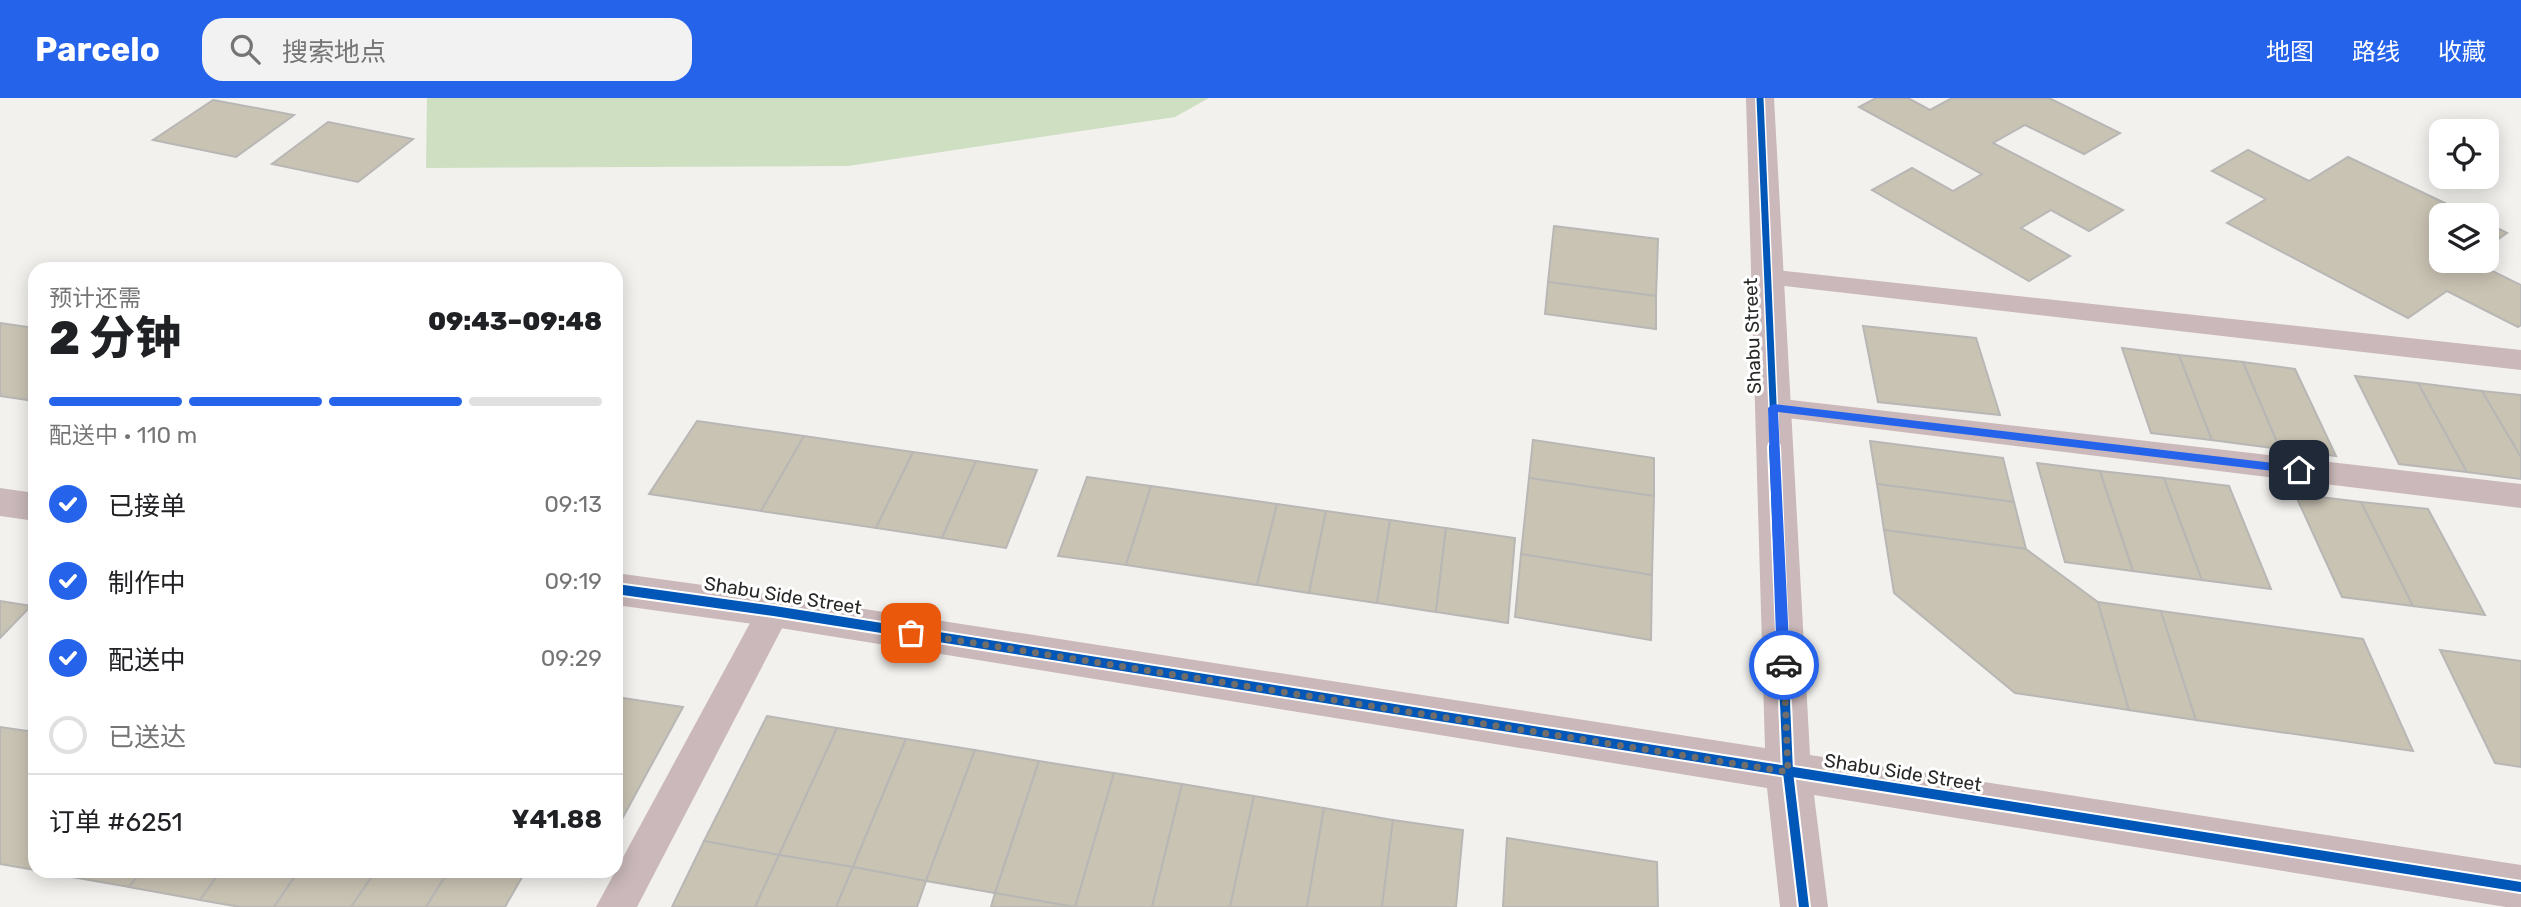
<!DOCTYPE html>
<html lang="zh">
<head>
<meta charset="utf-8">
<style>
	:root { --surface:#fff; --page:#f2f2f2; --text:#202124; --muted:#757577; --line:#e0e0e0; --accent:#2563eb }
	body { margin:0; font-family:Rubik,"Noto Sans SC",sans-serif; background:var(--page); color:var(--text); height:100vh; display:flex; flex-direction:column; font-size:26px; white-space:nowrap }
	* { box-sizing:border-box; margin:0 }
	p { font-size:23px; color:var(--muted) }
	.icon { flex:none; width:38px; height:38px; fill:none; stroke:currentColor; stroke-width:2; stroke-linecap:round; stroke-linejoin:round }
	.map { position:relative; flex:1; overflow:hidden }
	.side { position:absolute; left:28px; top:164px; width:595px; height:616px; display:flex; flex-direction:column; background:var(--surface); border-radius:21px; box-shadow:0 4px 18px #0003 }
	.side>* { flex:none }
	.tools { position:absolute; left:2429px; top:21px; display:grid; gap:14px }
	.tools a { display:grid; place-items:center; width:70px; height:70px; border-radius:14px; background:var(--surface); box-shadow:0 4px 18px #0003; font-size:35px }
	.pin { position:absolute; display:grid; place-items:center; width:60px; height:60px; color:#fff; margin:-30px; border-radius:14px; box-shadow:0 4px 10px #0006 }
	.courier { position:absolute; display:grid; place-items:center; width:70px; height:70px; margin:-35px; border:5px solid #2563eb; border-radius:50%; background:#fff; color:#222; box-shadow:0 2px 9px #0007 }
	.overview em { font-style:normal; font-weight:800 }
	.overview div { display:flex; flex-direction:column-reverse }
	.overview { display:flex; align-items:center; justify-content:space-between; height:119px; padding:0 21px }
	h1 { font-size:46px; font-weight:800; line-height:52px }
	.bar { display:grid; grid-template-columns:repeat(4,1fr); gap:10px 7px; align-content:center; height:84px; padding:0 21px }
	.bar i { height:9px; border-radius:5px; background:var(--line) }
	.bar .on { background:var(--accent) }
	.bar p { grid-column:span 4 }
	.line { display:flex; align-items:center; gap:18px; padding:0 21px; border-top:2px solid var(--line) }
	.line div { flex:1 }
	ol { padding:0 21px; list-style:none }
	li { display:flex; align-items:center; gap:21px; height:77px }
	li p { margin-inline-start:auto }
	li .icon { padding:7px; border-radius:50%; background:var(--accent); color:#fff; stroke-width:4 }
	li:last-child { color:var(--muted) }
	li i { width:38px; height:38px; border:4px solid var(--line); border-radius:50% }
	header { display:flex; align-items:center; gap:42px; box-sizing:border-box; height:98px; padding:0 35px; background:var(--accent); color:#fff }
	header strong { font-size:33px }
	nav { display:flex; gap:38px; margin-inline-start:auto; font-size:24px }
	.search { width:490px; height:63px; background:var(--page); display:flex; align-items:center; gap:18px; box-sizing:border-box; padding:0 24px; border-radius:21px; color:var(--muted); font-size:26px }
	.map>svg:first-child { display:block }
</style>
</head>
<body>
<header>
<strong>Parcelo</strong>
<div class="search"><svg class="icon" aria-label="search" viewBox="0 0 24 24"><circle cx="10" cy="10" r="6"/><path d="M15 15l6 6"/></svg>搜索地点</div>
<nav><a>地图</a><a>路线</a><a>收藏</a></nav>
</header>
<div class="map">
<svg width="2521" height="809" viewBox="0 0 2521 809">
	<rect width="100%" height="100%" fill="#f2f1ee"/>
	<path fill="#cedfc2" d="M427,0H1209L1175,19L848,68L426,70Z"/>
	<g fill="#c9c3b3" stroke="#b8b7b5" stroke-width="2">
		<path d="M1876,0H1908L1930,12L1952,0H2049L2120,35L2084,56L2025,27L1993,45L2123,112L2089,133L2051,112L2021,130L2070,158L2029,183L1872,92L1912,70L1953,93L1982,76L1859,9Z"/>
		<path d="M213,2L294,17L236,59L153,42Z"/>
		<path d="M328,24L413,41L358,84L272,66Z"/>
		<path d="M2248,52L2309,83L2348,59L2470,117H2441V163H2472L2521,187V227L2518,229L2447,193L2408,220L2227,125L2266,101L2212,73Z"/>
		<path d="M2487,125L2507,135L2487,149Z"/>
		<path d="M1554,128L1658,141L1656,198L1548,184Z"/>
		<path d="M1548,184L1656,198V231L1545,216Z"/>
		<path d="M0,225L35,230V303L0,298Z"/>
		<path d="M1863,228L1976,240L2000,317L1878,304Z"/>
		<path d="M2122,250L2179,257L2212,342L2151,335Z"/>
		<path d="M2179,257L2243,264L2280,351L2212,342Z"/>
		<path d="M2243,264L2295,271L2336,358L2280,351Z"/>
		<path d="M2355,278L2418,285L2467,374L2399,366Z"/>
		<path d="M2418,285L2482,293L2521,359V381L2467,374Z"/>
		<path d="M2482,293L2521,297V359Z"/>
		<path d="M697,323L804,338L761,413L649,396Z"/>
		<path d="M804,338L913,354L876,430L761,413Z"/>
		<path d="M1533,342L1654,360V398L1529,380Z"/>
		<path d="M1870,343L2003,360L2014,404L1877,386Z"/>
		<path d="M913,354L976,363L942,440L876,430Z"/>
		<path d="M976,363L1037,372L1006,450L942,440Z"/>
		<path d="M2037,365L2100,373L2133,473L2065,464Z"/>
		<path d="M2100,373L2164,380L2202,482L2133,473Z"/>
		<path d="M1087,379L1151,388L1126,467L1058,458Z"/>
		<path d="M1529,380L1654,398L1652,477L1521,456Z"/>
		<path d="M2164,380L2229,388L2271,491L2202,482Z"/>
		<path d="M1877,386L2014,404L2026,451L1884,432Z"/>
		<path d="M1151,388L1277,406L1257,487L1126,467Z"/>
		<path d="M2295,396L2361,404L2413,508L2342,499Z"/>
		<path d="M2361,404L2428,411L2485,517L2413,508Z"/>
		<path d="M1277,406L1326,413L1309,495L1257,487Z"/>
		<path d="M1326,413L1390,422L1377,505L1309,495Z"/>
		<path d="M1390,422L1446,430L1436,514L1377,505Z"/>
		<path d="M1446,430L1515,440L1508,525L1436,514Z"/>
		<path d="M1884,432L2026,451L2098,504L2129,612L2015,595L1894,495Z"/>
		<path d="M1521,456L1652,477L1651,542L1515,519Z"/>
		<path d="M0,503L31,508L0,540Z"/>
		<path d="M2098,504L2161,513L2196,622L2129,612Z"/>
		<path d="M2161,513L2363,541L2413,653L2196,622Z"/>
		<path d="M2440,552L2521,563V669L2495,665Z"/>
		<path d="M616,599L683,609L616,732Z"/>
		<path d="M767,618L837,630L779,757L704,743Z"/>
		<path d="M0,629L35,634V772L0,766Z"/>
		<path d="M837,630L906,641L853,769L779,757Z"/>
		<path d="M906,641L975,652L926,783L853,769Z"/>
		<path d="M975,652L1039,663L995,795L926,783Z"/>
		<path d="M1039,663L1114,675L1075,809L995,795Z"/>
		<path d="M1114,675L1182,686L1152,809H1075Z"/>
		<path d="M1182,686L1254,698L1230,809H1152Z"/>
		<path d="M1254,698L1324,710L1307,809H1230Z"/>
		<path d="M1324,710L1393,722L1382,809H1307Z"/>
		<path d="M1393,722L1463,732L1456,809H1382Z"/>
		<path d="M1507,740L1657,764L1658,809H1503Z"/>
		<path d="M704,743L779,757L755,809H672Z"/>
		<path d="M779,757L853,769L836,809H755Z"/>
		<path d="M853,769L926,783L917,809H836Z"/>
		<path d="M43,774H141L129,789Z"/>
		<path d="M141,774H220L200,802L129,789Z"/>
		<path d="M220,774H298L274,809H240L200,802Z"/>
		<path d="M298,774H375L351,809H274Z"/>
		<path d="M375,774H448L426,809H351Z"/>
		<path d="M448,774H525L505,809H426Z"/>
		<path d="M995,795L1074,809H991Z"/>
	</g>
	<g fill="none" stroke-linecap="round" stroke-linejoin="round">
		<g fill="#cab8ba" fill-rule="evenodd">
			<path d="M1767,171L2521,252V272L1758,185L1754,179L1758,173Z"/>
			<path d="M1773,300L2521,386V410L1763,317L1758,310L1763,303Z"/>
			<path d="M774,500L786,503L791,513L637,809H596L762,503Z"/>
		</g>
		<g fill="#cab8ba" fill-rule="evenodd">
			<path d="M1746,0H1774L1810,657L2521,767V809H2506L1814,697L1828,809H1780L1767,690L774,529L616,507V475L774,497L1765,650Z"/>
			<path d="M0,390L35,395V423L0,418Z"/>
		</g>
		<defs>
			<path id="cycleway-far1" d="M1760,0L1775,351"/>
			<g id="cycleway">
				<path d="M1774,349L1788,674L1804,809"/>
				<path d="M616,491L774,513L2521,789"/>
			</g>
		</defs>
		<use href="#cycleway-far1" stroke="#fff" stroke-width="10"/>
		<use href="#cycleway" stroke="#fff" stroke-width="14"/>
		<use href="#cycleway-far1" stroke="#0057b8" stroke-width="7"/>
		<use href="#cycleway" stroke="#0057b8" stroke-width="10"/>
	</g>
	<path fill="#2563eb" d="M1773,306L2299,368L2305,372L2299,376L1778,314L1790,567L1784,572L1777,567L1768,310Z"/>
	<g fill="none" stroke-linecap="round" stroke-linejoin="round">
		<path stroke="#6f6e6c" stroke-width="7" stroke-dasharray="0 12.6" d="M911,535L1788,674L1784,567"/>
	</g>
	<g text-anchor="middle" stroke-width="6" stroke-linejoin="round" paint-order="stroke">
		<g font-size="19" fill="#282826" stroke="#fff">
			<text transform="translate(1752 238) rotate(-92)" y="7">Shabu Street</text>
			<text transform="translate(783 497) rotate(9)" y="7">Shabu Side Street</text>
			<text transform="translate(1903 674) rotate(9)" y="7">Shabu Side Street</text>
		</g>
	</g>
</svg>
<div class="tools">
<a><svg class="icon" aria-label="locate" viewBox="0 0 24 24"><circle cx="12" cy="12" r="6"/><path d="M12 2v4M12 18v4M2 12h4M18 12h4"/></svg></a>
<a><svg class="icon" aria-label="layers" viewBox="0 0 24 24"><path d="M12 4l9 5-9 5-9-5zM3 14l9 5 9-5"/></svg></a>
</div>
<div class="pin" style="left:911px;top:535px;background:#ea580c"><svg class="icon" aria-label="bag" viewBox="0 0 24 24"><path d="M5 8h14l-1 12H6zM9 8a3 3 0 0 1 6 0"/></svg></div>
<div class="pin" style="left:2299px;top:372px;background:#1f2937"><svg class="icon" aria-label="home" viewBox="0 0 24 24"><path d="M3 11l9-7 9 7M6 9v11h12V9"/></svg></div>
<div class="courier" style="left:1784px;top:567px"><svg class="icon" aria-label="car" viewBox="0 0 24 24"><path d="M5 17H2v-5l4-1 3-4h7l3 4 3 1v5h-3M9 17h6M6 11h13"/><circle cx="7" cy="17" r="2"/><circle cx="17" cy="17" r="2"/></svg></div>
<section class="side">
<div class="overview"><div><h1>2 分钟</h1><p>预计还需</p></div><em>09:43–09:48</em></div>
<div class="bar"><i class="on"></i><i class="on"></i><i class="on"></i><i></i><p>配送中 · 110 m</p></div>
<ol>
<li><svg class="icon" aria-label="check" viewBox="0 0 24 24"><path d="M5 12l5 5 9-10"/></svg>已接单<p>09:13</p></li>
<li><svg class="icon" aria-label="check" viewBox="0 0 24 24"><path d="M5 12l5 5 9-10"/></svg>制作中<p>09:19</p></li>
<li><svg class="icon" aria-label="check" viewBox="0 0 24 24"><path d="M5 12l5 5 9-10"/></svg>配送中<p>09:29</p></li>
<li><i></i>已送达</li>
</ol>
<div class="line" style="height:91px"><div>订单 #6251</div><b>¥41.88</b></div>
</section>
</div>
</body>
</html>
